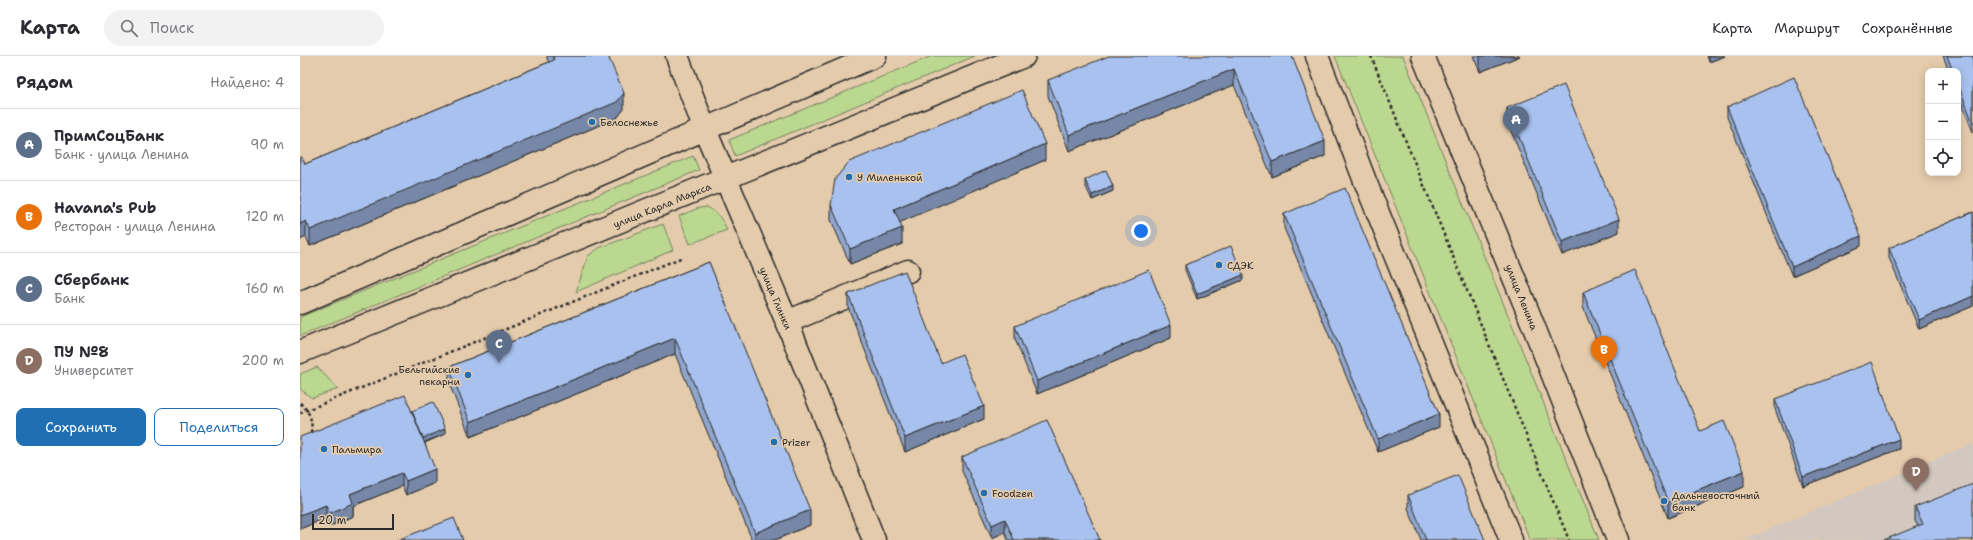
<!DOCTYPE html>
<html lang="ru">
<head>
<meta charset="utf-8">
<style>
  :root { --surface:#fff; --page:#f2f2f3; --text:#2b2b33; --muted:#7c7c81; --line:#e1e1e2; --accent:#1f6fb2 }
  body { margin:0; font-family:"Shantell Sans",sans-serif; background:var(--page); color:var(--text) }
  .controls { position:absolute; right:12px; top:12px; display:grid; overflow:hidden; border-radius:8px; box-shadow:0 2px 10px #0003 }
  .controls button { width:36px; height:36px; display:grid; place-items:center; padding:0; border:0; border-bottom:1px solid var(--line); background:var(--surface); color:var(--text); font:20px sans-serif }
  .scale { position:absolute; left:12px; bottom:10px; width:82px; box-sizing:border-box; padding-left:4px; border:2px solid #2b2b2b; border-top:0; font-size:11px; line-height:14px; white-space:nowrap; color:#2b2b2b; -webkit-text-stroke:3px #e4cbac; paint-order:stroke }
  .you { position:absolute; left:841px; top:175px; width:14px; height:14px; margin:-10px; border:3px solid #fff; border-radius:50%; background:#1a73e8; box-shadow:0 0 0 6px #1a73e833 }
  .badge { display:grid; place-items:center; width:26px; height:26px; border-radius:50%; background:var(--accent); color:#fff; font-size:13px; font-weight:700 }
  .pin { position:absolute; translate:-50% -33px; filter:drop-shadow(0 1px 2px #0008) }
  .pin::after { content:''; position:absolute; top:21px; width:14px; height:12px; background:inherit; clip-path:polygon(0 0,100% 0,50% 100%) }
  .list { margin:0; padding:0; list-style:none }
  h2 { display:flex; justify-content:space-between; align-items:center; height:52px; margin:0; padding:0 16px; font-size:17px }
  h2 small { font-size:13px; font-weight:400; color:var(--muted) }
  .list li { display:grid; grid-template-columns:26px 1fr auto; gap:12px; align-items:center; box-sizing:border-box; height:72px; padding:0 16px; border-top:1px solid var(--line) }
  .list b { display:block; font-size:15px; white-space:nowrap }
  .list p { margin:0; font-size:13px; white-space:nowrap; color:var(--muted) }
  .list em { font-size:13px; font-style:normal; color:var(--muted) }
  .actions { display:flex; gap:8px; padding:12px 16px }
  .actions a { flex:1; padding:9px 0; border:1px solid var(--accent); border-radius:8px; text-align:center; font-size:14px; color:var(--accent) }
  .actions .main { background:var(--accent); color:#fff }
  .icon { flex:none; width:22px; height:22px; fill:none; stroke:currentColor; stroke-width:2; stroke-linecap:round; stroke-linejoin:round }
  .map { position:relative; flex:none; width:1673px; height:484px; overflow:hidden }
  header { display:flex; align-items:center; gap:24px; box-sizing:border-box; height:56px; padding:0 20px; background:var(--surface); border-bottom:1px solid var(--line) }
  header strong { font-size:19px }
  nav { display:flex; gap:22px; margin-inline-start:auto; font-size:14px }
  .search { width:280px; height:36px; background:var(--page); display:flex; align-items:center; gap:10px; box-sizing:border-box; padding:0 14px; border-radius:22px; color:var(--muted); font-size:15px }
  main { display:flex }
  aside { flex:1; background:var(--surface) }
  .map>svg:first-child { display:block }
  .built { fill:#d2c8c0 }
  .green { fill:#bbd890; stroke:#73825e }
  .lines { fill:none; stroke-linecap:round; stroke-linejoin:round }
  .street-casing { stroke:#2b2b2b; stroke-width:25 }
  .secondary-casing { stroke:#2b2b2b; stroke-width:25 }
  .path { stroke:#2b2b2b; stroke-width:2.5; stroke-dasharray:3 3; stroke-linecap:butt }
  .street { stroke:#e4cbac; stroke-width:22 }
  .secondary { stroke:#e4cbac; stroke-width:22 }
  .wall { fill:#90a6cd; stroke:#2b2b2b }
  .shaded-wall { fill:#7687a7; stroke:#2b2b2b }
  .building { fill:#a8c1ee; stroke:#2b2b2b }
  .poi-dot { fill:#1f6fb2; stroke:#e4cbac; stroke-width:1.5 }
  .labels { text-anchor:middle; stroke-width:3.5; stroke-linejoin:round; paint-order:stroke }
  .poi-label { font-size:10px; fill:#2b2b2b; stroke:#e4cbac; text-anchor:start }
  .street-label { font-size:10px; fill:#2b2b2b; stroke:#e4cbac }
</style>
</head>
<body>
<header>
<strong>Карта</strong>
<div class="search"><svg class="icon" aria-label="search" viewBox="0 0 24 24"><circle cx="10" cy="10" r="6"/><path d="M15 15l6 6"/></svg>Поиск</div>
<nav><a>Карта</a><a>Маршрут</a><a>Сохранённые</a></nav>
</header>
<main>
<aside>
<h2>Рядом<small>Найдено: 4</small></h2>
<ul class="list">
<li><span class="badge" style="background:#5c6f8a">A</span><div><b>ПримСоцБанк</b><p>Банк · улица Ленина</p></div><em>90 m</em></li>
<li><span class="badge" style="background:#e8710a">B</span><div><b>Havana's Pub</b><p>Ресторан · улица Ленина</p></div><em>120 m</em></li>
<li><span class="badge" style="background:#5c6f8a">C</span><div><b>Сбербанк</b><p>Банк</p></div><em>160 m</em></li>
<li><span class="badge" style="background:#8d6e63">D</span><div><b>ПУ №8</b><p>Университет</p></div><em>200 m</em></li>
</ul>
<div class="actions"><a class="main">Сохранить</a><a>Поделиться</a></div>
</aside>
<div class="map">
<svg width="1673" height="484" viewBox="0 0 1673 484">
  <rect width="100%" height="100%" fill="#e4cbac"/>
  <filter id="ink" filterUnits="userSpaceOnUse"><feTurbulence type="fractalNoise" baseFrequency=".025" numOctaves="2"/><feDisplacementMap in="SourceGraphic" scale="8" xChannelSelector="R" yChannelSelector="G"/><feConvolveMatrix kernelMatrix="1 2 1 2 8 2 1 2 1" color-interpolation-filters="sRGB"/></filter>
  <g filter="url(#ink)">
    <path class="built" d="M1673,387v97h-229z"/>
    <g class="green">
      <path d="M632,0h43l-240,100 -6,-16z"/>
      <path d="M1035,0h68l196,484h-69z"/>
      <path d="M393,100l6,14 -399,166v-19z"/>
      <path d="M407,151c11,6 15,12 20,23l-37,14 -11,-28 20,-8z"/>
      <path d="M363,168l10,26 -97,42 12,-36 11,-8z"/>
      <path d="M17,311l21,22 -26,9 -12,-9v-15z"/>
    </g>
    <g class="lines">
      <defs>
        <g id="street">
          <path d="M377,0l28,74 82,192 87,218"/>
          <path d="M1017,0l48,125 146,359"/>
          <path d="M1123,0l105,256 90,228"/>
          <path d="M487,266l121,-51"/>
        </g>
        <g id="secondary">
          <path d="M0,247l575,-247"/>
          <path d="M0,296l724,-296"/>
        </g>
      </defs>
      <use href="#street" class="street-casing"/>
      <use href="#secondary" class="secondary-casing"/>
      <g class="path">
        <path d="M1071,0l198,484"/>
        <path d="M0,347c10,8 14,20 10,33"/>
        <path d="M0,357l383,-156"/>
      </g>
      <use href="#street" class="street"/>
      <use href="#secondary" class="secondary"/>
    </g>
    <g class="wall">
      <path d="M247,0h61l16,53 -7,9 -307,128 -4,-9 -6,3v-83l5,7 244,-102 -2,-3z"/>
      <path d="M992,0l33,100 -53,21 -38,-92 -165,66 -21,-55v-16z"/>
      <path d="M1173,0h47l-40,16z"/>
      <path d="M1407,0h18l-16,6z"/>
      <path d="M1643,0h30v76l-15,-38v-23h-9z"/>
      <path d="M1427,51l134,139 -69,30 -65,-159z"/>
      <path d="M1207,52l112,124 -57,23 -55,-134z"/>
      <path d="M745,104l-146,62 3,22 -52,20 -19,-44v-15z"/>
      <path d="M785,124l28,11 -21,9 -7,-15z"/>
      <path d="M1673,156v94l-54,23 -30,-71v-10z"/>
      <path d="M984,158l155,213 -61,25 -94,-224z"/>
      <path d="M409,206l101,263 -35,15h-23l-77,-186 -205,83 -21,-54v-16z"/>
      <path d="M885,209l58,15 -46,19 -12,-29z"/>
      <path d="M1283,236l117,139 44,56 -76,31 -85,-211z"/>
      <path d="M548,238l93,69 43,56 -79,33 -57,-145z"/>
      <path d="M715,270l156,12 -134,56 -22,-55z"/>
      <path d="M1475,343l124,50 -96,37 -28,-77z"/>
      <path d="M112,355l33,23 -20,9 10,40 -29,12 -4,-9 -49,20v10l-23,10 -4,-8 -26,11z"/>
      <path d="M662,401l138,83h-92l-3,-8 -13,6 -30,-67z"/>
      <path d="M1108,439l77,45h-64l-13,-32z"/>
      <path d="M1615,451l58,33 -55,-14 -3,-5z"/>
    </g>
    <g class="shaded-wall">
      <path d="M1180,0h40l-40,16z"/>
      <path d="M1409,0h16l-16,6z"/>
      <path d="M934,13v16l-165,66v-16z"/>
      <path d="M324,37v16l-7,9 -307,128v-16z"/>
      <path d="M1025,85v15l-53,21v-15z"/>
      <path d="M745,88v16l-151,65v-16z"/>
      <path d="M813,130v5l-21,9v-5z"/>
      <path d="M1319,163v13l-57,23v-13z"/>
      <path d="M6,165v16l-6,3v-16z"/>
      <path d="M602,172v16l-52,20v-15z"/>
      <path d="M1561,180v10l-69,30v-9z"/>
      <path d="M943,219v5l-46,19v-5z"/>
      <path d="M1673,240v10l-54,23v-9z"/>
      <path d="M871,269v13l-134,56v-13z"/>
      <path d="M375,282v16l-205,83v-15z"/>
      <path d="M684,350v13l-79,33v-14z"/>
      <path d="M1139,358v13l-61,25v-13z"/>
      <path d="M145,373v5l-25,10v-5z"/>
      <path d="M1599,383v10l-96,37v-9z"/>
      <path d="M135,413v14l-29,12v-14z"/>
      <path d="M1444,415v16l-76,31v-16z"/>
      <path d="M102,417v13l-49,20v10l-23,10v-13l20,-19z"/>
      <path d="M26,449v13l-26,11v-14z"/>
      <path d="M510,454v15l-35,15h-20v-7z"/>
      <path d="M705,463v13l-13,6v-13z"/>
    </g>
    <g class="building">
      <path d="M253,0h55l16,37 -7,9 -307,128 -4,-9 -6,3v-67h2l3,7 249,-104z"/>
      <path d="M809,0h183l33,85 -53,21 -38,-93 -165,66 -21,-55z"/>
      <path d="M1647,0h26v67l-15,-39v-13h-5z"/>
      <path d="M1494,21l67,159 -69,31 -65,-160z"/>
      <path d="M1264,29l55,134 -57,23 -55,-134z"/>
      <path d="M722,34l23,54 -151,65 8,19 -52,21 -19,-44 4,-26 14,-17z"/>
      <path d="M806,114l7,16 -21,9 -7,-15z"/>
      <path d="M1045,132l94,226 -61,25 -94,-225z"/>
      <path d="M1673,156v84l-54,24 -30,-72z"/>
      <path d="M931,190l12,29 -46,19 -12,-29z"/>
      <path d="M409,206l101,248 -55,23 -80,-195 -205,84 -21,-55z"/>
      <path d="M849,214l22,55 -134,56 -22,-55z"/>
      <path d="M1335,214l65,161 24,-10 20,50 -76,31 -85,-210z"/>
      <path d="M605,215l36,92 21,-9 22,52 -79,32 -57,-144z"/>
      <path d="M1572,306l27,77 -96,38 -28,-78z"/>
      <path d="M105,339l30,74 -29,12 -4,-8 -52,21 3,9 -23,10 -4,-8 -26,10v-78z"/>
      <path d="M133,346l12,27 -22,9 -11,-27z"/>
      <path d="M747,364l53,120h-86l-9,-21 -13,6 -30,-68z"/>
      <path d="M1158,419l27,65h-59l-18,-45z"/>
      <path d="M1673,428v56h-89l39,-16 -8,-17z"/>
      <path d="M154,462l9,22h-66z"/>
    </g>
  </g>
  <g class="poi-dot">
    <circle cx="292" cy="66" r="4"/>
    <circle cx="549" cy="121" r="4"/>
    <circle cx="919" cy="209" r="4"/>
    <circle cx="168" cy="319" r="4"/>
    <circle cx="474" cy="386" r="4"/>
    <circle cx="24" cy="393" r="4"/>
    <circle cx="684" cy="437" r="4"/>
    <circle cx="1364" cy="445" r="4"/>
  </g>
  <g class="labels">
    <g class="poi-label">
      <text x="300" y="70">Белоснежье</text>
      <text x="557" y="125">У Миленькой</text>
      <text x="927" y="213">СДЭК</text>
      <text x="160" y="317" text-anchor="end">Бельгийские<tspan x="160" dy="12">пекарни</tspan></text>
      <text x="482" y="390">Prizer</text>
      <text x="32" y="397">Пальмира</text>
      <text x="692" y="441">Foodzen</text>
      <text x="1372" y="443">Дальневосточный<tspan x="1372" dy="12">банк</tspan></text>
    </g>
    <g class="street-label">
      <text transform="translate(362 149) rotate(-22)" y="4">улица Карла Маркса</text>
      <text transform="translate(1222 241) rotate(68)" y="4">улица Ленина</text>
      <text transform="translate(476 242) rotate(67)" y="4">улица Глинки</text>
    </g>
  </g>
</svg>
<div class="controls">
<button>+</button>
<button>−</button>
<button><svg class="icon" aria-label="locate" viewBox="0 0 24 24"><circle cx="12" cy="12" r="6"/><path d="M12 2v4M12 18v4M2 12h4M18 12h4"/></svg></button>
</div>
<div class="scale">20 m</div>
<div class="you"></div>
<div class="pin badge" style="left:1216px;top:83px;background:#5c6f8a">A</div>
<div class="pin badge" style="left:1304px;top:313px;background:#e8710a">B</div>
<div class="pin badge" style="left:199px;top:307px;background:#5c6f8a">C</div>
<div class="pin badge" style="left:1616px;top:435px;background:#8d6e63">D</div>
</div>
</main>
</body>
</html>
